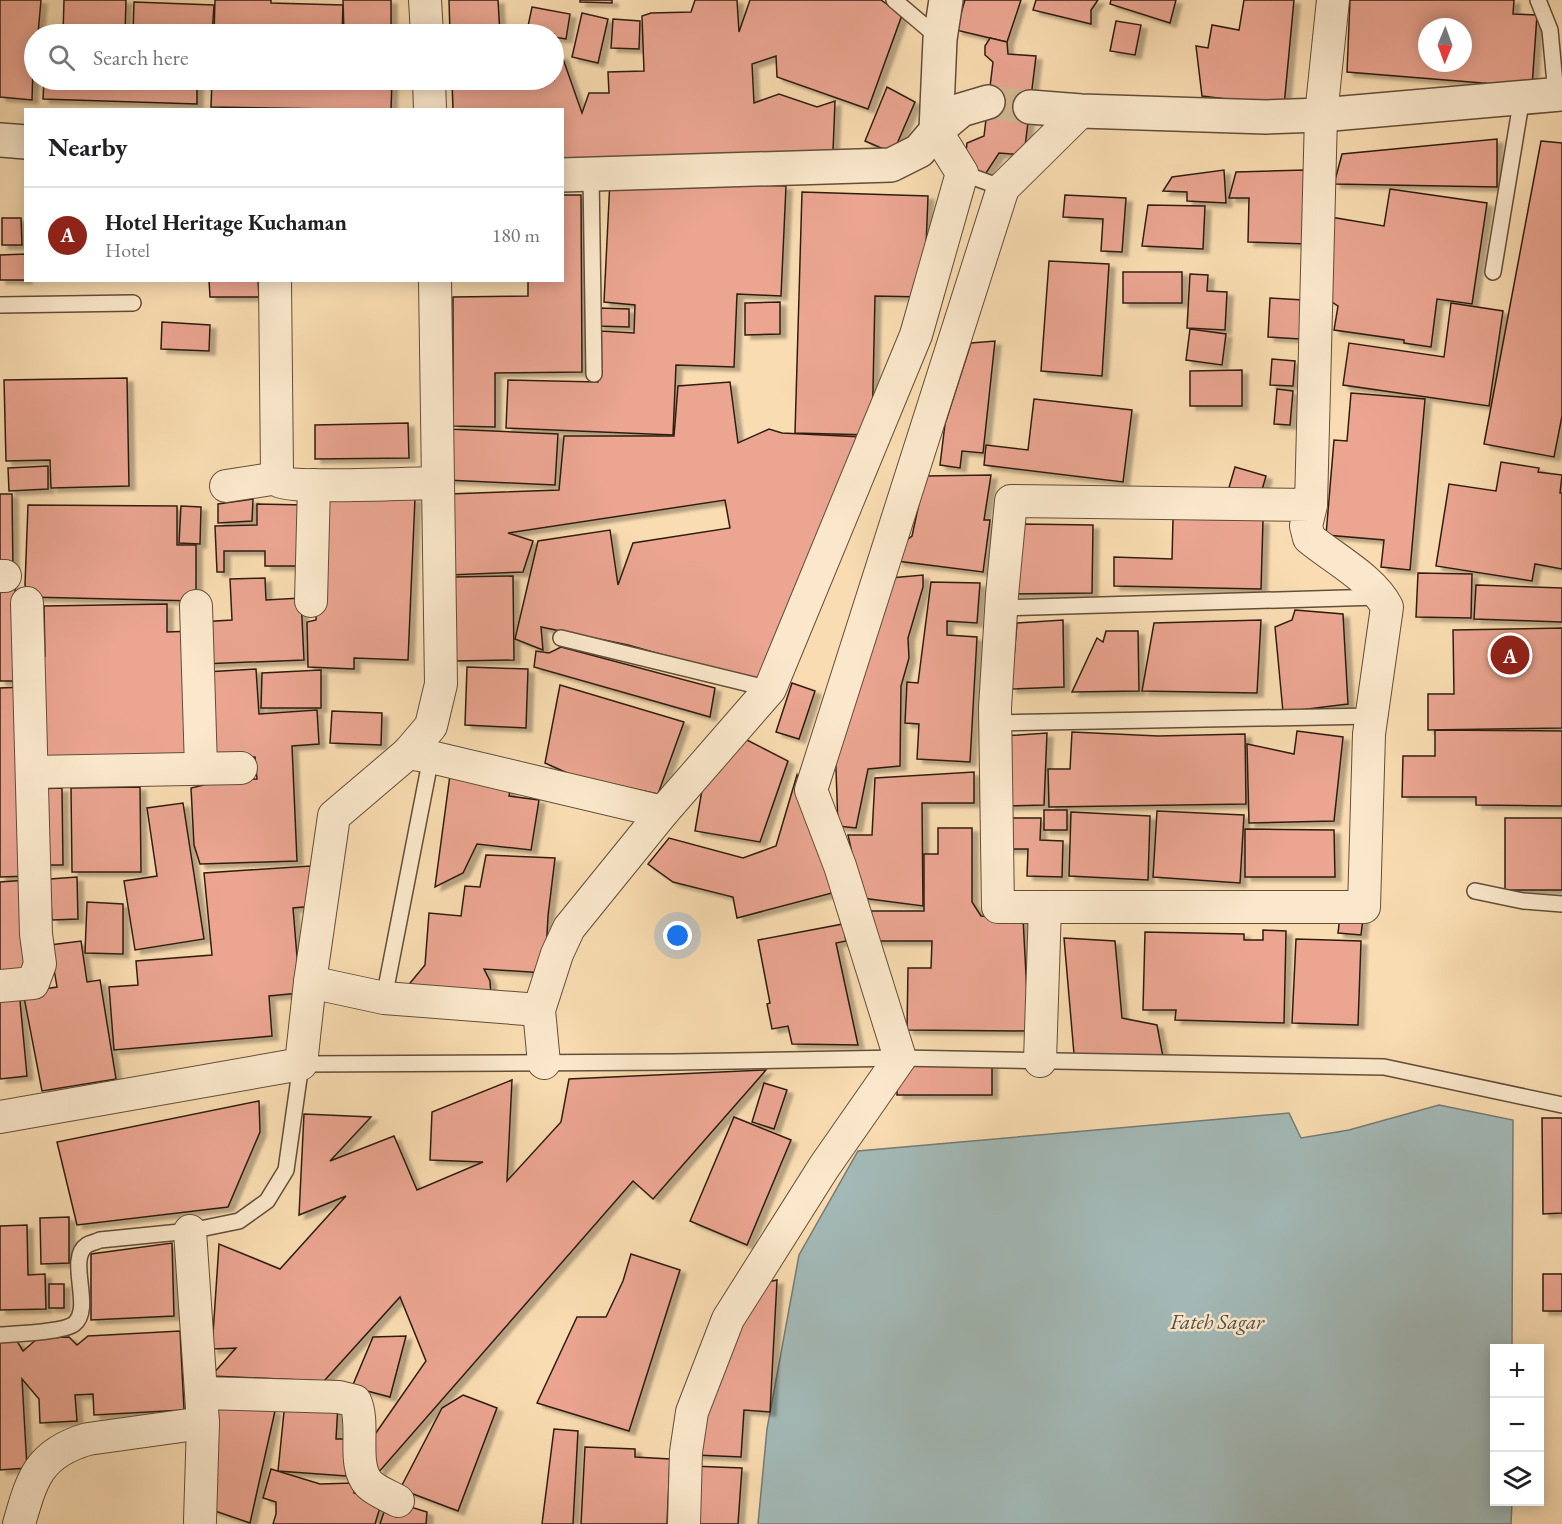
<!DOCTYPE html>
<html lang="en">
<head>
<meta charset="utf-8">
<style>
  :root { --surface:#fff; --page:#f2f2f2; --text:#202124; --muted:#757577; --line:#e0e0e0; --accent:#8f2418 }
  body { margin:0; font-family:"EB Garamond",serif; background:var(--page); color:var(--text) }
  .controls { position:absolute; right:18px; bottom:18px; display:grid; overflow:hidden; border-radius:0px; box-shadow:0 3px 15px #0003 }
  .controls button { width:54px; height:54px; display:grid; place-items:center; padding:0; border:0; border-bottom:2px solid var(--line); background:var(--surface); color:var(--text); font:30px sans-serif }
  .compass { position:absolute; left:1418px; top:18px; width:54px; height:54px; border-radius:50%; background:var(--surface); box-shadow:0 3px 15px #0003; rotate:181deg }
  .you { position:absolute; left:678px; top:936px; width:21px; height:21px; margin:-15px; border:4px solid #fff; border-radius:50%; background:#1a73e8; box-shadow:0 0 0 9px #1a73e833 }
  .badge { display:grid; place-items:center; width:39px; height:39px; border-radius:50%; background:var(--accent); color:#fff; font-size:20px; font-weight:700 }
  .pin { position:absolute; translate:-50% -50%; border:3px solid #fff; box-shadow:0 2px 6px #0006 }
  .list { margin:0; padding:0; list-style:none }
  h2 { display:flex; justify-content:space-between; align-items:center; height:78px; margin:0; padding:0 24px; font-size:26px }
  h2 small { font-size:20px; font-weight:400; color:var(--muted) }
  .list li { display:grid; grid-template-columns:39px 1fr auto; gap:18px; align-items:center; box-sizing:border-box; height:96px; padding:0 24px; border-top:2px solid var(--line) }
  .list b { display:block; font-size:22px; white-space:nowrap }
  .list p { margin:0; font-size:20px; white-space:nowrap; color:var(--muted) }
  .list em { font-size:20px; font-style:normal; color:var(--muted) }
  .icon { flex:none; width:33px; height:33px; fill:none; stroke:currentColor; stroke-width:2; stroke-linecap:round; stroke-linejoin:round }
  .map { position:relative; flex:none; width:1562px; height:1524px; overflow:hidden }
  .search { position:absolute; background:var(--surface); box-shadow:0 3px 15px #0003; left:24px; top:24px; width:540px; height:66px; display:flex; align-items:center; gap:15px; box-sizing:border-box; padding:0 21px; border-radius:33px; color:var(--muted); font-size:22px }
  .panel { position:absolute; background:var(--surface); box-shadow:0 3px 15px #0003; left:24px; top:108px; width:540px; height:174px; border-radius:0px }
  .map>svg:first-child { display:block }
  .water { fill:#a3b9b7; stroke:#757b75; stroke-width:1.5 }
  .building { fill:#eba591; stroke:#2f1e11; stroke-width:1.5; fill-rule:evenodd; filter:url(#shadow) }
  .lines { fill:none; stroke-linecap:round; stroke-linejoin:round }
  .tertiary-tunnel { stroke:#d1b691; stroke-width:33; stroke-dasharray:33 16; stroke-linecap:butt }
  .service-casing { stroke:#624e39; stroke-width:18 }
  .minor-casing { stroke:#624e39; stroke-width:34 }
  .tertiary-casing { stroke:#624e39; stroke-width:36 }
  .service { stroke:#fbe8cc; stroke-width:15 }
  .minor { stroke:#fbe8cc; stroke-width:32 }
  .tertiary { stroke:#fbe8cc; stroke-width:33 }
  .labels { text-anchor:middle; stroke-width:5; stroke-linejoin:round; paint-order:stroke }
  .water-label { font-size:21px; font-style:italic; fill:#524c43; stroke:#fbe8cc }
</style>
</head>
<body>
<div class="map">
<svg width="1562" height="1524" viewBox="0 0 1562 1524">
  <defs>
    <filter id="shadow"><feDropShadow dx="6" dy="4" stdDeviation="1.5" flood-color="#0004"/></filter>
  </defs>
  <rect width="100%" height="100%" fill="#f9dcb1"/>
  <filter id="stains"><feTurbulence type="fractalNoise" baseFrequency=".00333" numOctaves="4"/><feColorMatrix values="0 0 0 0 .2 0 0 0 0 .09 0 0 0 0 .02 0 0 0 .5 -.17"/></filter>
  <radialGradient id="worn" r=".72"><stop offset=".6" stop-color="#630" stop-opacity="0"/><stop offset="1" stop-color="#630" stop-opacity=".3"/></radialGradient>
  <path class="water" d="M1439,1105l74,15 -1,228h-18v154h18l-1,22h-753l9,-95 32,-174 59,-104 431,-38 12,25 48,-8z"/>
  <g class="building">
    <path d="M0,0h41l-3,34h-4l-2,66 -32,-3z"/>
    <path d="M64,0h62l-1,34h-62z"/>
    <path d="M215,0h56v3l72,2 -1,29h-128z"/>
    <path d="M343,0h48v34h-47z"/>
    <path d="M449,0h49l2,34h-50z"/>
    <path d="M580,0h32v3l-32,-1z"/>
    <path d="M695,0h42l2,32 11,-32h131l21,15 -34,94 -91,-32 -1,-21 -24,8 2,39 25,-9 38,13 18,-6 -2,50 -271,10v-51h-109l-1,-30h102v-24h8l20,57 7,-20h20l-1,-21 36,-1 -2,-55 9,-3 40,-1z"/>
    <path d="M965,0h56l-14,42 -51,-12z"/>
    <path d="M1036,0h62l-7,10v14l-58,-14z"/>
    <path d="M1111,0h65l-6,23 -60,-19z"/>
    <path d="M1244,0h50l-10,106 -82,-10 -6,-50 12,2 4,-23 27,5z"/>
    <path d="M1350,0h164l-1,14 24,1 -5,72 -185,-15zM1427,27h36v36h-36z"/>
    <path d="M134,2l80,3 -2,29h-79z"/>
    <path d="M532,7l38,7 -4,25 -12,-2v-3l-27,-3z"/>
    <path d="M582,13l26,6 -10,44 -26,-6z"/>
    <path d="M613,19l27,2 -1,28 -28,-1z"/>
    <path d="M1116,21l25,4 -6,30 -25,-4z"/>
    <path d="M990,38l17,4 1,12 28,2 -12,99 -25,-2 -15,23 -10,-6 -9,-9 2,-18 17,-7 9,-74 -8,-7v-9z"/>
    <path d="M44,80h153v24l-154,-5z"/>
    <path d="M212,80h180l-1,30 -180,-3z"/>
    <path d="M887,87l28,15 -22,51 -28,-12z"/>
    <path d="M1497,139v48l-163,-3 8,-30z"/>
    <path d="M1541,141l21,2v273l-8,41 -70,-13z"/>
    <path d="M1224,170l2,33 -39,-2v-9l-24,-1 9,-14z"/>
    <path d="M1306,170l2,74 -60,-2 1,-44h-20l7,-26z"/>
    <path d="M610,180l176,6 -5,110 -44,-2 -3,73 -58,-2 -3,70 -167,-7 2,-48 90,2 2,-51 34,2 1,-28 -31,-3z"/>
    <path d="M1390,189l97,14 -15,101 -35,-5 -6,48 -27,-4v-3l-70,-10 4,-24 -12,-8 4,-81 54,9z"/>
    <path d="M802,192l126,4 -4,101 -49,-1 -3,139 -77,-2z"/>
    <path d="M562,195h19l1,177 -87,1v54l-42,-1v-129l75,-1v-16h34z"/>
    <path d="M1065,195l61,3 -4,54 -21,-1 2,-32 -40,-2z"/>
    <path d="M1148,205l57,1 -2,43 -61,-3z"/>
    <path d="M2,218h19l1,27h-20z"/>
    <path d="M26,254v26h-26v-25z"/>
    <path d="M1049,261l60,3 -7,112 -61,-5z"/>
    <rect x="1123" y="272" width="59" height="31"/>
    <path d="M1190,274l18,1 -1,16 20,1 -2,38 -38,-2z"/>
    <path d="M209,280h49l1,17h-49z"/>
    <path d="M1270,298l33,2 -3,39 -32,-2z"/>
    <path d="M780,302v32l-35,1v-32z"/>
    <path d="M1451,303l52,8 -14,95 -146,-21 6,-42 95,14z"/>
    <path d="M599,308l30,1v18l-31,-1z"/>
    <path d="M162,322l48,3 -1,26 -48,-2z"/>
    <path d="M1190,329l36,5 -4,31 -36,-5z"/>
    <path d="M995,341l-12,112 -21,-2 -2,17 -20,-3 5,-41 26,-81z"/>
    <path d="M1272,359l23,2 -2,25 -23,-1z"/>
    <path d="M1242,370v36h-52v-35z"/>
    <path d="M127,378l2,108 -78,2 -1,-28 -44,1 -2,-81z"/>
    <path d="M730,382l8,61 31,-14 13,4 81,4 -100,246 -135,-38 -87,-18 2,23 -28,-11 23,-98 72,-11 8,55 15,-42 97,-15 -5,-28 -217,33 25,8 -10,31 -74,3v-81l110,-4 5,-54h110l4,-50z"/>
    <path d="M1277,389l16,2 -3,34 -16,-1z"/>
    <path d="M1351,393l74,6 -15,171 -29,-3 3,-27 -58,-5 8,-95 13,1z"/>
    <path d="M1034,399l98,11 -9,72 -139,-17 2,-20 42,5z"/>
    <path d="M408,423l1,35 -94,1v-34z"/>
    <path d="M447,429l111,5 -3,51 -109,-5z"/>
    <path d="M1501,462l38,6 -1,4 24,3 -2,18h2v76l-27,-5 -3,17 -96,-15 13,-82 47,7z"/>
    <path d="M48,466v23l-39,2 -1,-23z"/>
    <path d="M1235,467l31,9 -7,24 -31,-9z"/>
    <path d="M991,475l-7,45h6l-7,52 -86,-11 6,-18 9,-7 13,-60z"/>
    <path d="M0,494h12l1,76h-13z"/>
    <path d="M320,498h95l-7,162 -54,-2v11l-46,-2 -1,-45 9,-2z"/>
    <path d="M253,499l-1,22 -34,2v-19z"/>
    <path d="M257,504l48,1v61h-40v-15h-41v21h-7l-2,-46 42,-1z"/>
    <path d="M28,505l149,1v39h19v56l-167,-4 -4,-12z"/>
    <path d="M181,506l20,1 -1,37 -21,-1z"/>
    <path d="M1173,519l90,1 -2,69 -147,-3v-29l58,2z"/>
    <path d="M1021,524l72,1 -1,68 -82,1z"/>
    <path d="M1418,573l54,1 -1,44 -55,-1z"/>
    <path d="M923,575v12l-15,51 1,20 -8,28 -1,80 -32,3 -12,59 -18,-2 -3,-85 55,-163z"/>
    <path d="M513,576l1,84 -60,1 -1,-84z"/>
    <path d="M265,578l1,22 35,-2 3,62 -103,4 -2,-42 33,-2 -2,-41z"/>
    <path d="M931,582l49,1 -3,40 -30,-2v14l30,2 -7,125 -53,-3 2,-35 -14,-1 2,-41 11,1z"/>
    <path d="M0,584h15l2,97h-17z"/>
    <path d="M1476,585l86,3v34l-88,-3z"/>
    <path d="M167,604v28l27,-1 2,127 -154,3 -1,-105h4l-1,-50z"/>
    <path d="M1295,610l48,4 5,90 -65,8 -8,-85 17,-7z"/>
    <path d="M1063,620l1,67 -53,2 -4,-25 7,-6 3,-35z"/>
    <path d="M1261,620l-4,73 -115,-2 12,-68z"/>
    <path d="M1562,628v100l-134,2v-36h26l-1,-64z"/>
    <path d="M1106,631h32l1,60 -67,1 25,-54 6,4z"/>
    <path d="M561,647l154,41 -5,29 -176,-50 2,-16 13,2z"/>
    <path d="M467,667l61,2 -2,59 -61,-3z"/>
    <path d="M256,669l3,45 58,-4 2,34 -27,2 5,115 -97,3 -6,-19 -3,-57 29,-7 37,-2 -2,-22 -50,3v-88z"/>
    <path d="M321,670v38h-60l1,-35z"/>
    <path d="M792,683l23,8 -16,48 -23,-7z"/>
    <path d="M560,685l124,37 -26,72 -84,-18 -29,-13z"/>
    <path d="M25,687l6,189 -31,1v-189z"/>
    <path d="M332,711l50,2 -1,32 -51,-2z"/>
    <path d="M1435,730l127,1v75l-86,-1v-8h-74l1,-41h32z"/>
    <path d="M1297,731l46,6 -9,84 -85,2 -2,-79 47,10z"/>
    <path d="M1072,732l86,4 87,-2 1,70 -197,3 -1,-38h22z"/>
    <path d="M1047,733l-3,72 -37,1 -2,-70z"/>
    <path d="M741,737l47,24 -28,81 -65,-11 8,-47z"/>
    <path d="M974,772v31h-52l1,103 -61,-8 -14,-63h24l3,-57z"/>
    <path d="M450,775l61,10 -2,11 30,4 -8,50 -54,-6 -14,29 -28,14z"/>
    <path d="M797,775l35,118 -95,25 -4,-21 -60,-15 -25,-18 21,-26 74,20 33,-12z"/>
    <path d="M140,787l1,85h-69l-1,-84z"/>
    <path d="M62,788l1,77h-26l-2,-76z"/>
    <path d="M183,803l21,136 -69,11 -11,-69 33,-5 -10,-68z"/>
    <rect x="1044" y="810" width="23" height="20"/>
    <path d="M1157,811l87,4 -4,68 -87,-6z"/>
    <path d="M1071,812l79,4 -2,64 -79,-4z"/>
    <path d="M1003,818h38l-1,22 23,1 -1,36 -35,-1 1,-27h-22z"/>
    <rect x="1505" y="818" width="57" height="72"/>
    <path d="M938,828h34v74l9,14 42,2 6,113 -122,-1 1,-62h23l1,-27h-63v-30h55v-57h14z"/>
    <path d="M1245,829l89,1 1,47h-90z"/>
    <path d="M486,855l69,3 -7,58 -3,57 -61,-4 6,12 1,16 -85,-9 19,-23 4,-52 32,3 4,-30 15,1z"/>
    <path d="M311,866l3,40 -21,2 7,85 -31,3 3,40 -158,14 -5,-63 29,-2 -2,-24 76,-6 -8,-82z"/>
    <path d="M77,877l1,42 -26,1 -2,-41z"/>
    <path d="M27,880l7,97 -34,2v-97z"/>
    <path d="M87,902l36,2v50l-38,-1z"/>
    <path d="M1340,916l23,2 -2,17 -23,-2z"/>
    <path d="M843,924l3,17 -10,2 22,102 -66,-1 -4,-18 -16,3 -5,-25 3,-1 -12,-63z"/>
    <path d="M1263,930l23,1 -2,92 -109,-3 1,-10h-33l2,-78 99,2v6h19z"/>
    <path d="M1064,938l51,3 7,77 35,7 6,32 -89,-3z"/>
    <path d="M1296,939l65,2 -3,84 -66,-2z"/>
    <path d="M81,941l6,41 13,-2 16,99 -74,12 -19,-99 34,-5 -7,-42z"/>
    <path d="M19,990l8,86 -27,3v-87z"/>
    <path d="M897,1062l95,1v32h-95z"/>
    <path d="M766,1070l-113,129 -20,-18 -255,292 -7,-33 55,-79 -26,-64 -76,84 -113,-5 25,-28 -24,1 7,-105 61,25 66,-73 -47,19 5,-101 67,3 -41,44 64,-25 23,54 66,-28 -53,-2 2,-48 80,-32 -5,101 54,-59 8,-43z"/>
    <path d="M764,1083l23,7 -13,39 -22,-7z"/>
    <path d="M259,1101l1,31 -32,75 -151,18 -20,-83z"/>
    <path d="M734,1117l57,23 -44,105 -57,-24z"/>
    <path d="M1542,1118h20v95l-19,1z"/>
    <path d="M69,1217v46l-28,1 -1,-46z"/>
    <path d="M27,1225l1,50 17,-1 1,35 -46,1v-84z"/>
    <path d="M172,1243l2,73 -83,4v-66z"/>
    <path d="M631,1254l49,16 -51,161 -92,-28 40,-86h29l17,-36z"/>
    <rect x="1543" y="1274" width="19" height="37"/>
    <path d="M777,1280l-7,132 -26,-2 -3,47 -45,-2 30,-111 33,-60z"/>
    <rect x="49" y="1284" width="15" height="24"/>
    <path d="M180,1331l4,79 -90,5 -1,-21 -18,1 2,26 -37,2 -1,-24 -17,-20 5,89 -27,2v-128l17,-1 6,10 15,-13 31,-1 8,8 11,-9z"/>
    <path d="M406,1336l-16,61 -38,-10 21,-50z"/>
    <path d="M463,1395l34,13 -39,103 -58,-22 42,-81z"/>
    <path d="M214,1399l39,4 22,8 -25,112 -38,-13z"/>
    <path d="M285,1402l53,3 -2,34h13l-3,37 -68,-5z"/>
    <path d="M554,1429l24,2 -5,93h-31z"/>
    <path d="M585,1447l50,2v8l35,2 -3,65h-86z"/>
    <path d="M691,1466l51,2 -4,56h-47z"/>
    <path d="M271,1469l49,15 33,-1 1,10 28,8 -7,23h-102l3,-10v-12l-13,-4z"/>
    <path d="M388,1500l39,12 -1,12h-46z"/>
  </g>
  <g class="lines">
    <path class="tertiary-tunnel" d="M988,102l42,5"/>
    <defs>
      <g id="service">
        <path d="M894,0l46,39"/>
        <path d="M1538,0l12,30 6,64"/>
        <path d="M962,173l41,15"/>
        <path d="M591,174l3,200"/>
        <path d="M1493,272l29,-175"/>
        <path d="M0,305l133,-2"/>
        <path d="M1001,608l378,-11"/>
        <path d="M561,638l209,51"/>
        <path d="M995,723l376,-7"/>
        <path d="M1475,891l48,10 39,3"/>
        <path d="M384,998l47,-241"/>
        <path d="M0,1335c15,-1 64,-3 74,-11 20,-16 -8,-65 13,-79 3,-2 9,-3 13,-5l90,-9 49,-10 28,-20 19,-31 15,-106 374,-2 225,-4 484,9 178,38"/>
      </g>
      <g id="minor">
        <path d="M425,0l2,34"/>
        <path d="M429,80l1,30"/>
        <path d="M275,280l2,194 2,7c13,8 134,2 158,2"/>
        <path d="M226,486l52,-8"/>
        <path d="M1311,505l-300,-4 -9,94 -7,113 3,199h366l5,-173 18,-127c-14,-28 -54,-49 -78,-69l-3,-12 5,-21 10,-390 12,-115"/>
        <path d="M0,576h5"/>
        <path d="M311,601l3,-116"/>
        <path d="M196,606l5,162"/>
        <path d="M408,753l23,4 232,55 107,-123 146,-354 46,-162 -26,-42"/>
        <path d="M32,772l209,-4"/>
        <path d="M310,982l74,16 155,12"/>
        <path d="M0,986l33,-3 7,-19 -4,-30 -9,-331"/>
        <path d="M1040,1061l5,-154"/>
        <path d="M544,1063l-5,-53 18,-56 12,-26 94,-116"/>
        <path d="M0,1117l301,-53 9,-82 24,-166 74,-63 23,-27 10,-42 -6,-404"/>
        <path d="M190,1231l13,192 -3,98"/>
        <path d="M202,1393l137,4 16,4c11,23 -4,64 14,83 7,7 20,12 29,17"/>
        <path d="M19,1524c13,-46 20,-71 69,-85l115,-16"/>
        <path d="M684,1524l2,-72 6,-40 36,-93 96,-152 76,-109 -60,-192 -29,-76 192,-602 78,-77"/>
      </g>
      <g id="tertiary">
        <path d="M1030,107l51,4 185,6 55,-2 241,-21"/>
        <path d="M936,131l4,-92 6,-39"/>
        <path d="M0,140l26,2"/>
        <path d="M562,175l329,-10 28,-14 17,-20 25,-21 27,-8"/>
      </g>
    </defs>
    <use href="#service" class="service-casing"/>
    <use href="#minor" class="minor-casing"/>
    <use href="#tertiary" class="tertiary-casing"/>
    <use href="#service" class="service"/>
    <use href="#minor" class="minor"/>
    <use href="#tertiary" class="tertiary"/>
  </g>
  <g class="labels">
    <g class="water-label">
      <text x="1217" y="1329">Fateh Sagar</text>
    </g>
  </g>
  <rect width="100%" height="100%" filter="url(#stains)"/>
  <rect width="100%" height="100%" fill="url(#worn)"/>
</svg>
<div class="controls">
<button>+</button>
<button>−</button>
<button><svg class="icon" aria-label="layers" viewBox="0 0 24 24"><path d="M12 4l9 5-9 5-9-5zM3 14l9 5 9-5"/></svg></button>
</div>
<svg class="compass" viewBox="-18 -18 36 36"><path d="M0-13l5 13h-10z" fill="#e53935"/><path d="M0 13l5-13h-10z" fill="#757577"/></svg>
<div class="you"></div>
<div class="pin badge" style="left:1510px;top:655px">A</div>
<div class="search"><svg class="icon" aria-label="search" viewBox="0 0 24 24"><circle cx="10" cy="10" r="6"/><path d="M15 15l6 6"/></svg>Search here</div>
<section class="panel">
<h2>Nearby<small></small></h2>
<ul class="list">
<li><span class="badge">A</span><div><b>Hotel Heritage Kuchaman</b><p>Hotel</p></div><em>180 m</em></li>
</ul>
</section>
</div>
</body>
</html>
